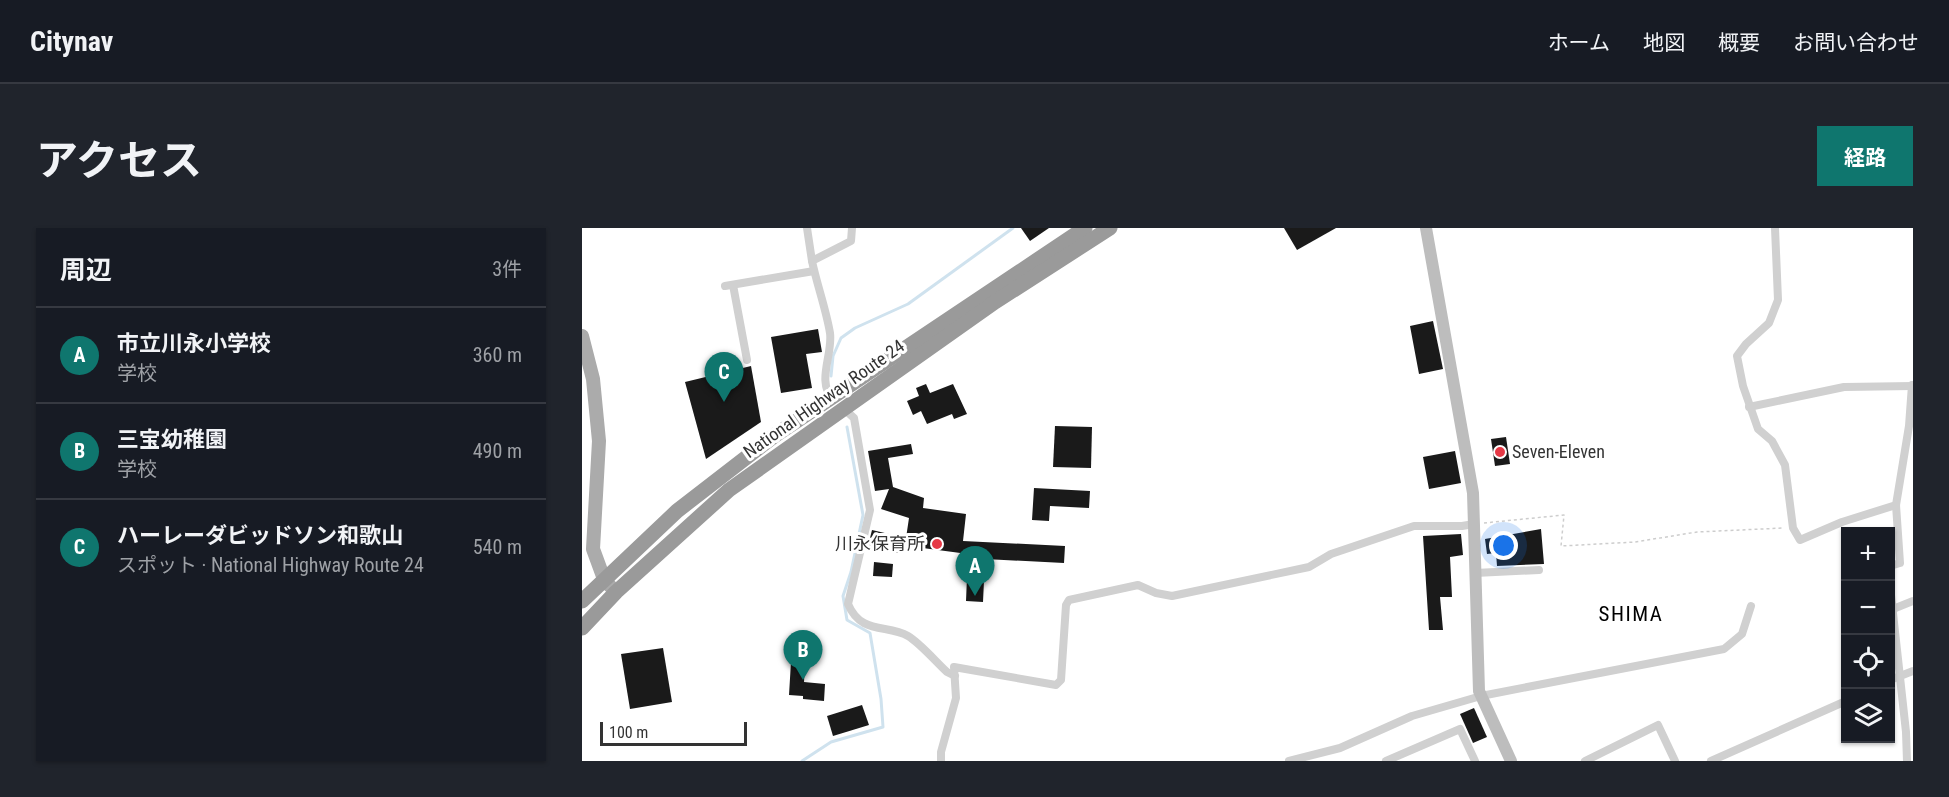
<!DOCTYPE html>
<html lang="ja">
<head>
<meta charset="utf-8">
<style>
  :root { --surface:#171b24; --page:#20242c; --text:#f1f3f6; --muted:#9ea1a6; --line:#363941; --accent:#0f766e }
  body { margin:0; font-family:"Roboto Condensed","Noto Sans JP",sans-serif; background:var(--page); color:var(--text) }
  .controls { position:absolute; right:18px; bottom:18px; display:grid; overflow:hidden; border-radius:0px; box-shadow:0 2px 4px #0004 }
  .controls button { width:54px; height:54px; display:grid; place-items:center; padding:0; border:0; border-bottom:2px solid var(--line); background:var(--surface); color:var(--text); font:30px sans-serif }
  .scale { position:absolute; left:18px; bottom:15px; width:147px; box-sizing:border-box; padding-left:6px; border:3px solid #333; border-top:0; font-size:16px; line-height:21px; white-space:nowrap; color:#333; -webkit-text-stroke:4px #fff; paint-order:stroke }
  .you { position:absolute; left:922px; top:318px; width:21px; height:21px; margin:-15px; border:4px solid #fff; border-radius:50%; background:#1a73e8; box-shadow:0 0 0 9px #1a73e833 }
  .badge { display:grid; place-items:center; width:39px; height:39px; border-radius:50%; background:var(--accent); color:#fff; font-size:20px; font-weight:700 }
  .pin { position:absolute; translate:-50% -50px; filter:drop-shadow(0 2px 3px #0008) }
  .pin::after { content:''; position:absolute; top:32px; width:21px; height:18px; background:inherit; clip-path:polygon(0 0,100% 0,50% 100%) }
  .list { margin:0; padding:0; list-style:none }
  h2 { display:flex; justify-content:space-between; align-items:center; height:78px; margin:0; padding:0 24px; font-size:26px }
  h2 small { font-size:20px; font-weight:400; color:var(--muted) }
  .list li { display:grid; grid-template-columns:39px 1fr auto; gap:18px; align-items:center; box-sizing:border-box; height:96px; padding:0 24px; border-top:2px solid var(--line) }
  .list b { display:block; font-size:22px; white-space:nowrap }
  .list p { margin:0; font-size:20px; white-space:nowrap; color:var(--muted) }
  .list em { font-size:20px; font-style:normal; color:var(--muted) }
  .icon { flex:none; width:33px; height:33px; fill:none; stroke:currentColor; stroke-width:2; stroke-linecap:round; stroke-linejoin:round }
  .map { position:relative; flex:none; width:1331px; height:533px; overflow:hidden; border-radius:0px }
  header { display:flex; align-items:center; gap:36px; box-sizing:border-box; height:84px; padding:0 30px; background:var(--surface); border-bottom:2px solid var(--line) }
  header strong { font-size:28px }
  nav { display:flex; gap:33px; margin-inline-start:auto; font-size:21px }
  .intro { display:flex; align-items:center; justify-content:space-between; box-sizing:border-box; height:144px; padding:0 36px }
  h1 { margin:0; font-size:42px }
  .button { padding:15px 27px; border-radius:0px; background:var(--accent); color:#fff; font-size:21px; font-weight:700 }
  main { display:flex; gap:36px; padding:0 36px }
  aside { flex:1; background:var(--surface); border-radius:0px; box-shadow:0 2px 4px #0004 }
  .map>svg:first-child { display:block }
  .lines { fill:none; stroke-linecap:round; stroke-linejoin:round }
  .stream { stroke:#cfe2ee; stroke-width:3 }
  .building { fill:#1a1a1a }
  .path { stroke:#cdcdcd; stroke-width:1.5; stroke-dasharray:3 3; stroke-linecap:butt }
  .street { stroke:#d0d0d0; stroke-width:8 }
  .secondary { stroke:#bdbdbd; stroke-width:12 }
  .primary { stroke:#ababab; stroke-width:14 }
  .highway { stroke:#9a9a9a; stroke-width:15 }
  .poi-dot { fill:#e63946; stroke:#fff; stroke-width:2 }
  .labels { text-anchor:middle; stroke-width:6; stroke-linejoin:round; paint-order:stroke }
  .street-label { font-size:18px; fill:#333; stroke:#fff }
  .poi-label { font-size:18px; fill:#333; stroke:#fff; text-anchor:start }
  .quarter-label { font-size:21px; letter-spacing:1.5px; fill:#000; stroke:#fff }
</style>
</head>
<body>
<header>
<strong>Citynav</strong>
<nav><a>ホーム</a><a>地図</a><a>概要</a><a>お問い合わせ</a></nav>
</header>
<div class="intro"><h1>アクセス</h1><a class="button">経路</a></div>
<main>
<aside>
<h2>周辺<small>3件</small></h2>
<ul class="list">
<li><span class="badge">A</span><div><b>市立川永小学校</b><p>学校</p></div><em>360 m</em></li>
<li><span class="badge">B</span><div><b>三宝幼稚園</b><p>学校</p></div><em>490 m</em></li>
<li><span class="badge">C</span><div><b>ハーレーダビッドソン和歌山</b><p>スポット · National Highway Route 24</p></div><em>540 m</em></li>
</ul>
</aside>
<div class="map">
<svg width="1331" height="533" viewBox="0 0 1331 533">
  <rect width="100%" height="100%" fill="#fff"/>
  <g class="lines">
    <g class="stream">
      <path d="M249,148l2,-20 8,-18 14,-10 53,-24 105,-76"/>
      <path d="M220,533l29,-19 52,-15 -2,-28 -11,-66 -23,-13 -4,-24 8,-24 12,-57 -16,-88"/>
    </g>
  </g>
  <g class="building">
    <path d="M439,0h28l-19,13z"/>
    <path d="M702,0h52l-39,22z"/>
    <path d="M851,93l10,48 -24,5 -9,-48z"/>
    <path d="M236,101l4,23 -16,2 6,34 -31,5 -10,-56z"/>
    <path d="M169,138l10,56 -55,37 -21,-77z"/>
    <path d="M344,156l4,9 23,-9 14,30 -13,5 -2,-5 -25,10 -6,-13 -8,4 -6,-14 12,-5 -3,-8z"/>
    <path d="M473,198l37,1 -1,41 -38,-1z"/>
    <path d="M924,209l4,27 -15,2 -4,-27z"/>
    <path d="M329,216l2,10 -25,4 5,29 31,11 -1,10 43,6 -3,27 102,5 -1,17 -79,-4 -2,43 -17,-1 2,-47 -68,-9 -2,8 -30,-7 4,-16 34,8 3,-20 -28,-9 8,-20 -14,2 -7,-40z"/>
    <path d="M873,223l6,32 -32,6 -6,-32z"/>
    <path d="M452,260l56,3 -1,17 -39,-2 -1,15 -17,-1z"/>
    <path d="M959,301l3,35 -47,2 -1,-13 -9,1 -2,-15z"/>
    <path d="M879,306l2,21 -13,2 2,40h-12l3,33h-14l-6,-94z"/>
    <path d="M292,334l19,2 -1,13 -19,-1z"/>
    <path d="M210,417l14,1 -2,36 21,2 -1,17 -21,-2v-3l-14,-1z"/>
    <path d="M81,420l9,54 -42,7 -9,-55z"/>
    <path d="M280,477l7,20 -36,11 -6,-20z"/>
    <path d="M892,480l13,29 -14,6 -13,-29z"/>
  </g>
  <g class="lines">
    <path class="path" d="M902,295l80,-8 -3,31 74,-4 62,-10 86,-4"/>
    <g class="street">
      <path d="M225,0l5,33"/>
      <path d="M1193,0l3,72 -9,23 -23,21 -9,12 6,30 15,43 14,12 13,24 8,63 7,12 42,-18 54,-17"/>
      <path d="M151,57l14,75"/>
      <path d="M143,58l89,-15"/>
      <path d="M251,172c-17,-19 0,-45 -3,-67 -4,-24 -13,-48 -18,-72l39,-20 1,-13"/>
      <path d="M1167,179l95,-20 69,-1"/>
      <path d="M261,180l11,10 16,92 -22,94c13,31 39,20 60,32 12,7 29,27 39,36l8,4"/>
      <path d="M1308,338l10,-3 -4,-58 13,-79 3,-41"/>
      <path d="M893,345l64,-3"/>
      <path d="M1308,358l16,146 1,29"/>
      <path d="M1311,381l20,-8"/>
      <path d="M1308,452l23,-9"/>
      <path d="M359,533v-9l15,-54 -2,-31 102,18 5,-5 5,-75 3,-5 69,-15 18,8 16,3 137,-29 22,-13 83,-28h48l12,-2"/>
      <path d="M707,533l51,-13 72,-32 69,-20 243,-47 18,-15 9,-28"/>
      <path d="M804,533l74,-32 15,32"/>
      <path d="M1003,533l73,-36 17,36"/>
      <path d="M1129,533l135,-60"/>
    </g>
    <path class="secondary" d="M844,0l47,265 6,198 32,70"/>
    <path class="primary" d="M0,108l11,43 6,62 -6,108 11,30 6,7"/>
    <g class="highway">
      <path d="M0,373l95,-90 97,-75 311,-208"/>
      <path d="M0,400l34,-36 113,-102 266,-188 115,-74"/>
    </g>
  </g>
  <g class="poi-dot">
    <circle cx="918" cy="224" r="6"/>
    <circle cx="355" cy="316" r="6"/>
  </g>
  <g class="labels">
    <g class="street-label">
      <text transform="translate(242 171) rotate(-35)" y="6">National Highway Route 24</text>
    </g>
    <g class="poi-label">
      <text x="930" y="230">Seven-Eleven</text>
      <text x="343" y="322" text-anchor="end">川永保育所</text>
    </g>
    <g class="quarter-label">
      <text x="1049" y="393">SHIMA</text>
    </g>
  </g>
</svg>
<div class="controls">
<button>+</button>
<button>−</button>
<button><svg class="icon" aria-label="locate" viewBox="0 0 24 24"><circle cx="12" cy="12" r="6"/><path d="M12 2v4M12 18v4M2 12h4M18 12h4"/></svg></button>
<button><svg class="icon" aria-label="layers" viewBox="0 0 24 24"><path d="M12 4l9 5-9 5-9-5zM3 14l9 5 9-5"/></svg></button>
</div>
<div class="scale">100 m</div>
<div class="you"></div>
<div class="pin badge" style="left:393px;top:368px">A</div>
<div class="pin badge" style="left:221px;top:452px">B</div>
<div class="pin badge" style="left:142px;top:174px">C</div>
</div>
</main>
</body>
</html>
